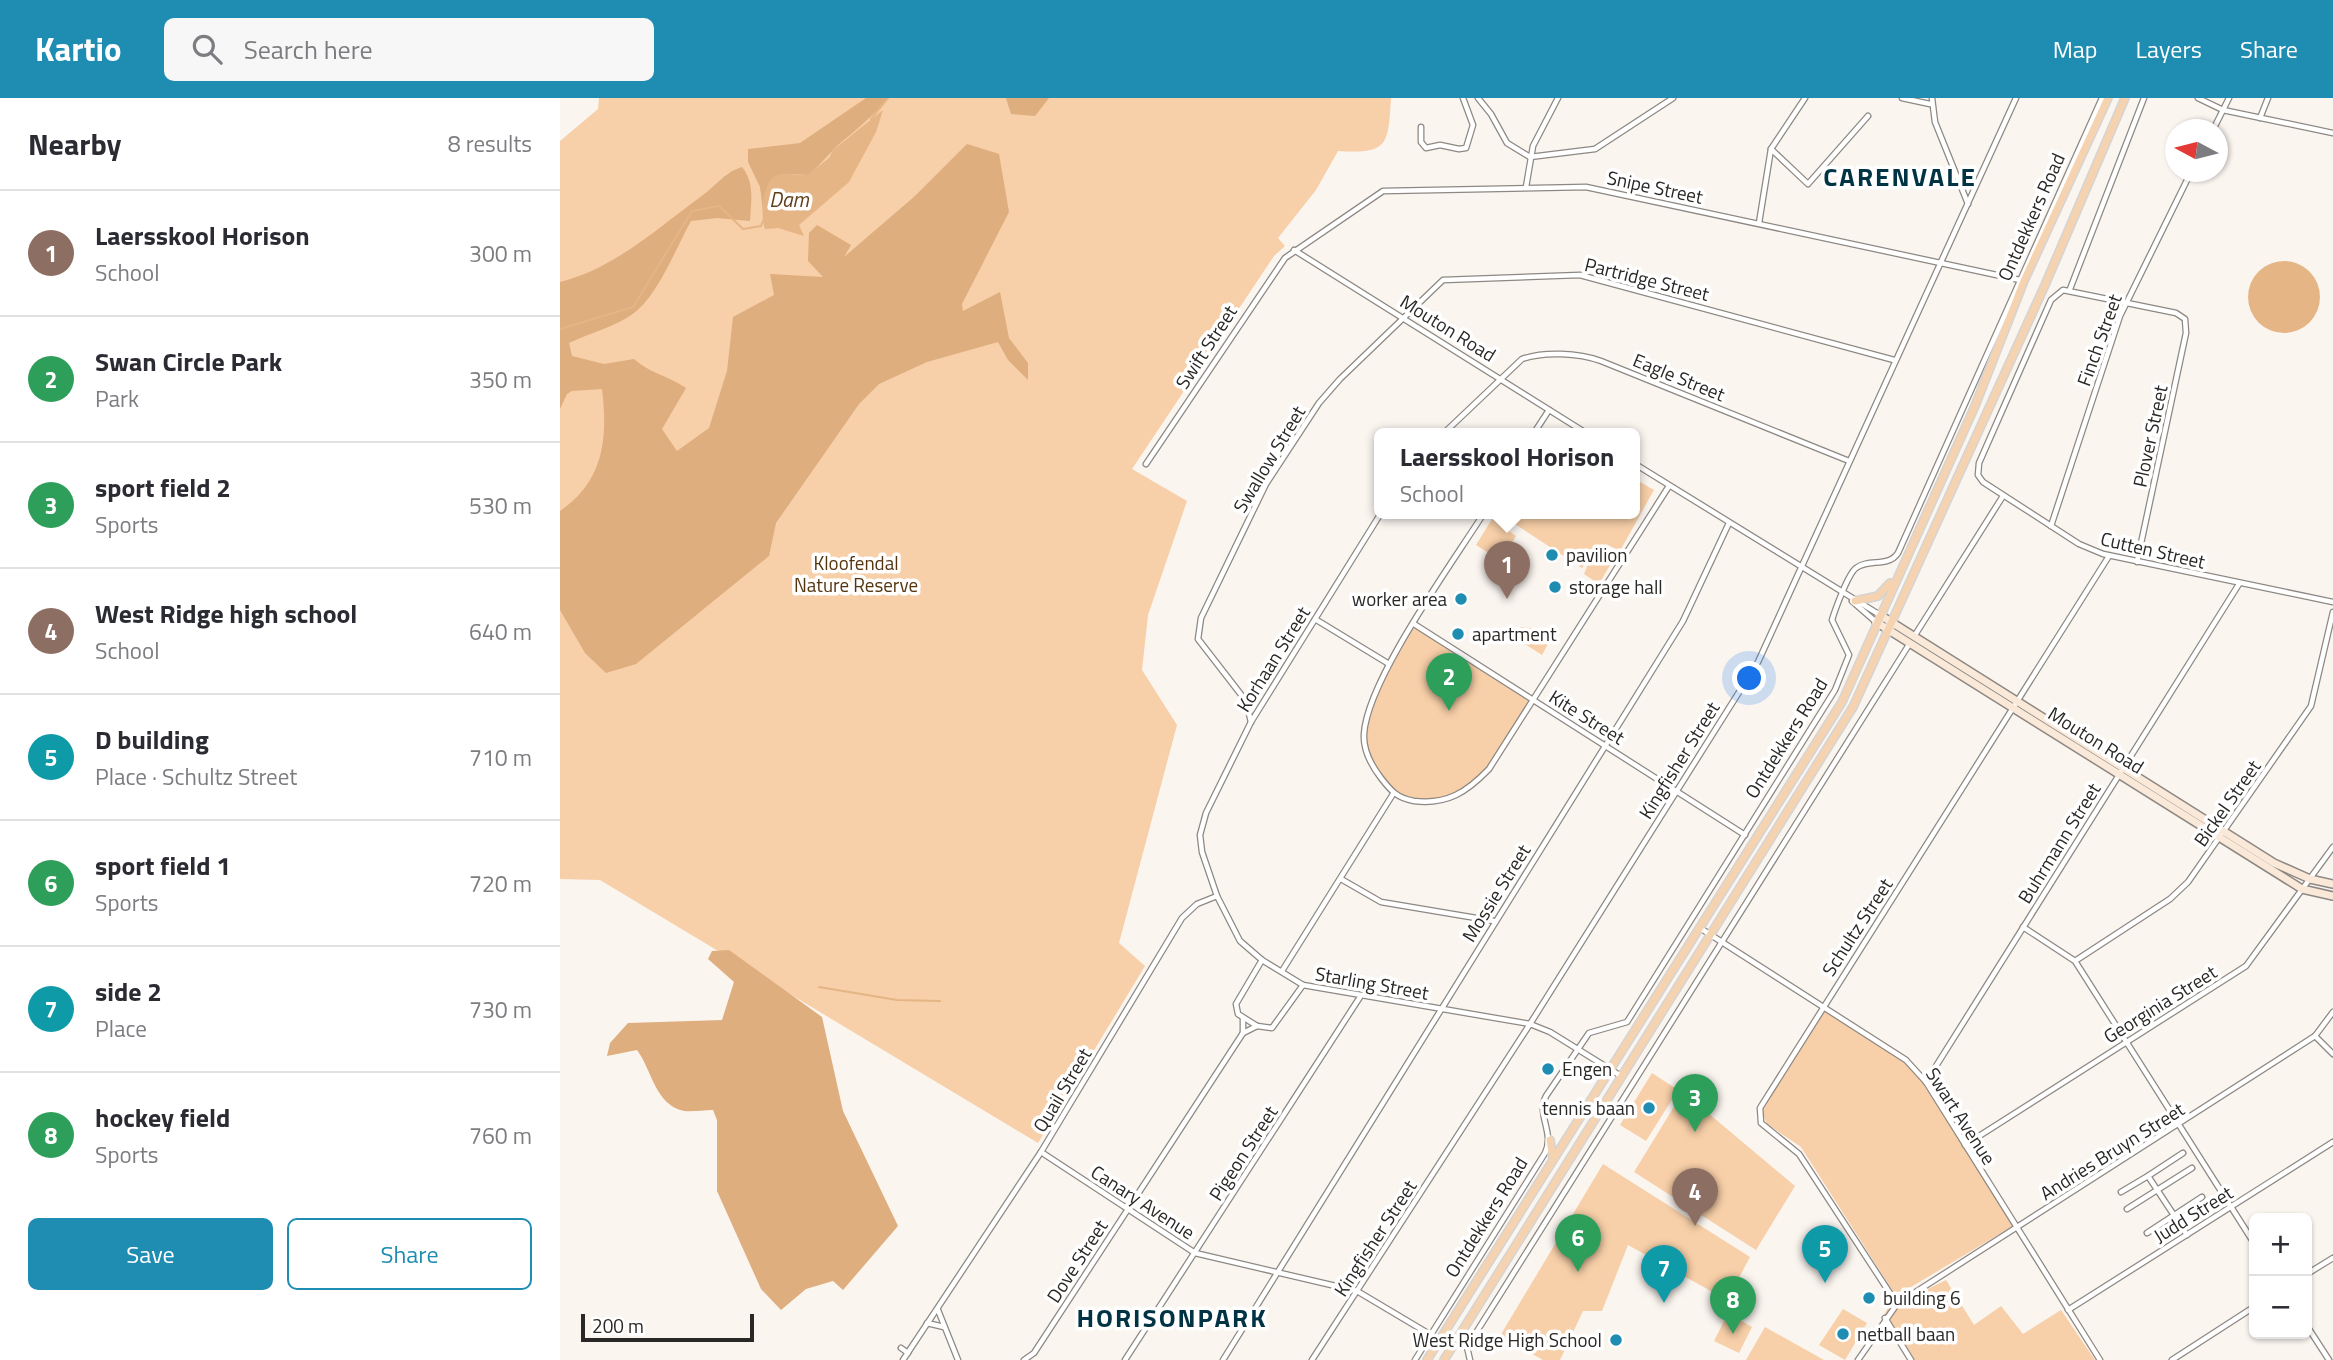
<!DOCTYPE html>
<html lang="en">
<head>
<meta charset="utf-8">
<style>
  :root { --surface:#fff; --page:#f7f7f7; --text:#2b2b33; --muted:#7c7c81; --line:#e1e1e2; --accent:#1f8cb2 }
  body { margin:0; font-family:"Titillium Web",sans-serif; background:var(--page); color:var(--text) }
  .controls { position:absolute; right:21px; bottom:21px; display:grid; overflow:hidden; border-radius:10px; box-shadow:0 2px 5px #0004 }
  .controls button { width:63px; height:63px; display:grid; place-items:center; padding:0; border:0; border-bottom:2px solid var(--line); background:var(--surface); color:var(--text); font:35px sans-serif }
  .compass { position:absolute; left:1605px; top:21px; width:63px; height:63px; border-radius:50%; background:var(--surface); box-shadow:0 2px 5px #0004; rotate:277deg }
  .scale { position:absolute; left:21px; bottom:18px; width:173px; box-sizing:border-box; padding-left:7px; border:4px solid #2a2826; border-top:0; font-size:19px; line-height:24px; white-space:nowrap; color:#2a2826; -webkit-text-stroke:5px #fff; paint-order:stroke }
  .you { position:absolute; left:1190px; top:581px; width:24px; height:24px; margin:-18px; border:5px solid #fff; border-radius:50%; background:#1a73e8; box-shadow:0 0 0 10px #1a73e833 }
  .badge { display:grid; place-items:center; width:46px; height:46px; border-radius:50%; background:var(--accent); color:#fff; font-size:23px; font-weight:700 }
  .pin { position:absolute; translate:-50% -58px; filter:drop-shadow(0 2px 4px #0008) }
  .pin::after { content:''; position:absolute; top:37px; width:24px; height:21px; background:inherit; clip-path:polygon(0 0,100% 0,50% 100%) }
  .popup { position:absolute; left:814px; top:330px; width:266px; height:91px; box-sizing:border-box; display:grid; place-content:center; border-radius:10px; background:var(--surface); filter:drop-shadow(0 2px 5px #0005); font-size:23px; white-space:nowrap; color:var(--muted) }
  .popup b { font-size:26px; color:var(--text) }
  .popup::after { content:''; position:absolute; left:50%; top:100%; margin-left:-14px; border:14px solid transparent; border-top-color:var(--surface) }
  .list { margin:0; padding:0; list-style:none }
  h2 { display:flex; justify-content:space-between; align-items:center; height:91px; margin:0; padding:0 28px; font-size:30px }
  h2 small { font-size:23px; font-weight:400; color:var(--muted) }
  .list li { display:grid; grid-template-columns:46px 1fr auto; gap:21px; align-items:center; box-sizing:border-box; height:126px; padding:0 28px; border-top:2px solid var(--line) }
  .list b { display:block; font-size:26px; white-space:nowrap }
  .list p { margin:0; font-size:23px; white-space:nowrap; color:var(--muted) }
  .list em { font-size:23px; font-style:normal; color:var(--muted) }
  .actions { display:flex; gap:14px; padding:21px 28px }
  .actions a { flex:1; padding:16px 0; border:2px solid var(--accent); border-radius:10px; text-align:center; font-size:24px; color:var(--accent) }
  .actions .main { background:var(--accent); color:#fff }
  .icon { flex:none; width:38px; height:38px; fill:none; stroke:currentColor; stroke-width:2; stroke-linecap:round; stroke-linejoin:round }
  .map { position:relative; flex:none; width:1773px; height:1262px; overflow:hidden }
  header { display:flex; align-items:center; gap:42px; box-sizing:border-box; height:98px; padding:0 35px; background:var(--accent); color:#fff }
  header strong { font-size:33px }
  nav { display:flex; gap:38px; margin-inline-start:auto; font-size:24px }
  .search { width:490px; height:63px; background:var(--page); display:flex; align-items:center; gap:18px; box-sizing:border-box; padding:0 24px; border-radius:10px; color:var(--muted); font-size:26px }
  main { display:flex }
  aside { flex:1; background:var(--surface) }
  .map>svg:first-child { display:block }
  .green { fill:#f7cfa8 }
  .forest { fill:#deae7e }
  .water { fill:#e5b585 }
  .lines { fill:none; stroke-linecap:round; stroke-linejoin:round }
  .stream { stroke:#e5b585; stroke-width:2 }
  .street-casing { stroke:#8d8883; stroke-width:7 }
  .secondary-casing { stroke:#8d8883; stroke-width:10 }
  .primary-casing { stroke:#d4d4d4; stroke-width:10 }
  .street { stroke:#fff; stroke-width:4.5 }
  .secondary { stroke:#fae9d8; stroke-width:7 }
  .primary { stroke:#f5d3b0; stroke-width:7 }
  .poi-dot { fill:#1f8cb2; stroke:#fff; stroke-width:2.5 }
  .labels { text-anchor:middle; stroke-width:7; stroke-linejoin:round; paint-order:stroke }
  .street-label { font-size:19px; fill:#2a2826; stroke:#fff }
  .poi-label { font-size:19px; fill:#2a2826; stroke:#fff; text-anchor:start }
  .park-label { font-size:19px; fill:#55350f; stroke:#fff }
  .water-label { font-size:21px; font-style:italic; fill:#603f1b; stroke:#fff }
  .district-label { font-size:26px; font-weight:bold; letter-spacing:2px; fill:#003445; stroke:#fff }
</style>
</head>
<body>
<header>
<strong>Kartio</strong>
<div class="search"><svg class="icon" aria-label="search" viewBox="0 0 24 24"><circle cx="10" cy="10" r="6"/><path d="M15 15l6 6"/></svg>Search here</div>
<nav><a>Map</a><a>Layers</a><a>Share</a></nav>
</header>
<main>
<aside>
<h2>Nearby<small>8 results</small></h2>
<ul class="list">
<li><span class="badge" style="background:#8d6e63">1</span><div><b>Laersskool Horison</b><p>School</p></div><em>300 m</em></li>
<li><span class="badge" style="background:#2e9e5b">2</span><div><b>Swan Circle Park</b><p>Park</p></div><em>350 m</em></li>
<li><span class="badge" style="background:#2e9e5b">3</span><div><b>sport field 2</b><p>Sports</p></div><em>530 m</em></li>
<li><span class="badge" style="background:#8d6e63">4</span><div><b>West Ridge high school</b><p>School</p></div><em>640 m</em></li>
<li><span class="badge" style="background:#0f9aa8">5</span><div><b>D building</b><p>Place · Schultz Street</p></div><em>710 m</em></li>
<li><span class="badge" style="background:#2e9e5b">6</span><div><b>sport field 1</b><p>Sports</p></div><em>720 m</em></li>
<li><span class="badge" style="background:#0f9aa8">7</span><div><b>side 2</b><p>Place</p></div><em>730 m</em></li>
<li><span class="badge" style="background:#2e9e5b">8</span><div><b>hockey field</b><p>Sports</p></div><em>760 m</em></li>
</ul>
<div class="actions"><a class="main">Save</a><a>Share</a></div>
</aside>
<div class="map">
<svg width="1773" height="1262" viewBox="0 0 1773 1262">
  <rect width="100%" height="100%" fill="#fbf5f0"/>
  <g class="green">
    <path d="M39,0h792c-3,47 -2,56 -53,53l-22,39 -38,48 7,8 -11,10 -142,213 55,32 -39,114 -6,55 35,55 -58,218 26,23 -107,177 -438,-263 -40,-1v-738l38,-32z"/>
    <path d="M1075,381l19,11 -34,61 -10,-5 -23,15 -5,7 -84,-55h137z"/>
    <path d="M932,421l24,17 -15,25 -25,-16z"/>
    <path d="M1048,451l9,4 -18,31 -15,-10 5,-12z"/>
    <path d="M854,526l120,76c-18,27 -35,67 -62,87 -21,15 -53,19 -76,8 -20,-9 -33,-50 -30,-70 6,-36 30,-71 48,-101z"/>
    <path d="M961,529l34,4 -13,24 -31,-20z"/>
    <path d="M1267,908l73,48 25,29 88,143 -117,70 -95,-149 -34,-23 -6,-14z"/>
    <path d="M1092,975l26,17 -32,51 -26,-16z"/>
    <path d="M1123,994l112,94 -39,64 -122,-78z"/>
    <path d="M1043,1066l147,93 -23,43 -99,-55 -26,66h-19l-23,49h-17l-43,-24z"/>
    <path d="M1386,1182l28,45 27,-19 22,28 38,-24 34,50h-182l-29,-44 3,-7z"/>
    <path d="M1283,1211l24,14 -22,37 -26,-15z"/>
    <path d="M1168,1215l24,14 -13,26 -25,-12z"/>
    <path d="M1205,1229l59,33h-78z"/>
  </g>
  <g class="forest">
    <path d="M306,0h22c-16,20 -34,33 -52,49 -9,9 -17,19 -27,28l-28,-1 -16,26 -1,19 -4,-32 -12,-25v-13l52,-6z"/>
    <path d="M446,0h43l-14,18 -24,-2z"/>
    <path d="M407,46l32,10 10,58 -47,92 1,7 37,-19 9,46 19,25v17l-20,-20 -10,-18 -71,20 -48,22 -20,20 -83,119 -7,33 -133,108 -30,9 -21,-20 -25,-43v-99c44,-30 48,-73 42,-122l-30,2 -5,3 -7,15v-127c54,-13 99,-55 143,-87 15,-11 21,-22 39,-28 13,16 9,35 8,54l-33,-3 -26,3c-15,27 -33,74 -57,92 -19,14 -44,20 -65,30l3,13 32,8 30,-5c15,14 35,17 52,29l-24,41 15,22 32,-23 18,-57 6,-54 41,-22 -4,-21 53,3 -15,-16 1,-28 8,-8 34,20 -7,12 71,-61z"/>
    <path d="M169,852l93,67 21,94 55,115 -55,64 -10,-9 -27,8 -25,21 -20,-21 -44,-98v-71l-4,-10c-9,0 -20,2 -29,1 -29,-6 -32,-41 -47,-61l-30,6 3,-13 18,-20 94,-3 12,-38 -26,-23 4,-8z"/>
  </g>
  <g class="water">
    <path d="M323,12l-7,22 -27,50 -50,43 5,11 -26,-8 -13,1c-5,-13 -4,-52 16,-55 9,-1 18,3 28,0l20,-16 4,-8z"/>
    <circle cx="1724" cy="199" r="36"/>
  </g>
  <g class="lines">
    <g class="stream">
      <path d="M311,21l17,-21"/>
      <path d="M0,231l73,-22 59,-96 27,-5 24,23 18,-3 3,-7"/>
      <path d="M259,889l78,13 43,1"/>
    </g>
    <defs>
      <g id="street">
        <path d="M918,0l13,16 16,29 23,14 65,-8 78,-51"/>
        <path d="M1342,0l28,6"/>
        <path d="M1372,0l3,24 33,82"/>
        <path d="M1638,0l25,12 110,23"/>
        <path d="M1700,20l8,-20"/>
        <path d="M861,29v15l5,6 14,-3 19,4 7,-1 7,-23 -10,-27"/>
        <path d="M1653,32l16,-32"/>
        <path d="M1211,51l37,35 60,-68"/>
        <path d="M966,89l7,-41 25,-48"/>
        <path d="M1199,125l12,-74 34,-51"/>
        <path d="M734,152l292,183"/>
        <path d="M1510,191l74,-191"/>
        <path d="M884,335l78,-74c22,-8 57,-6 79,2l248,100"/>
        <path d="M974,335l15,-23"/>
        <path d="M586,366l139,-206 98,-67 203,-4 434,93"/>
        <path d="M1075,366l245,151"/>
        <path d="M821,415l-130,209 -45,91 -6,22 2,17 15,44 23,45 22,19 41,25 227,39 20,8 71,44"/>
        <path d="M924,415c-31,49 -117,167 -120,221 -1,16 7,31 17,44 10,13 16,20 33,23 33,4 53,-9 75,-32l180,-283"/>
        <path d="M1491,428l69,-210 71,-144"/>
        <path d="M1577,464l49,-229 -1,-14 -9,-6 -113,-23 -12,10 -72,163 -1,12 5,7 96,62 24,10 230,48"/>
        <path d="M1292,503l24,21"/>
        <path d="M755,521l74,45"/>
        <path d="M854,526l331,211"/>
        <path d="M1355,537l88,-139"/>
        <path d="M691,624l-5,-21 -48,-62 3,-21 65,-134 53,-81 21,-24 103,-99 137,-5 314,85"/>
        <path d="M781,781l40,23 113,19"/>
        <path d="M1463,829l52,34 179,282"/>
        <path d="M1140,830l206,132 20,22 174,278"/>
        <path d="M702,862l-26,44 2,10 19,12 15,2 31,-43"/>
        <path d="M1515,863l95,-62 18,-17 123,-176 22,-94"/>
        <path d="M722,873l111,-177"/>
        <path d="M683,920v15"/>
        <path d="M1755,938l18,18"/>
        <path d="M1366,984l313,-498"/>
        <path d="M1405,1047l281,-179 87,-119"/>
        <path d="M481,1054l154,101 162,38 74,44"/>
        <path d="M1588,1078l35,-23"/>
        <path d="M1561,1094l27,-16 39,59"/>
        <path d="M1567,1111l65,-41"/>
        <path d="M1587,1135l55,-36"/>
        <path d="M1747,1176l26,-16"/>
        <path d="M1337,1206l-98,-150 -38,-31 -1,-15 349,-552"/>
        <path d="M378,1212l20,50"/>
        <path d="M1508,1212l265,-168"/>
        <path d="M1325,1220l26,42"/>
        <path d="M367,1225l17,4"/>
        <path d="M1747,1228l22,34"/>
        <path d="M341,1250l7,5"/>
        <path d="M343,1262l138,-208 141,-234 15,-14 20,-8"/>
        <path d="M464,1262l10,-7 209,-320 14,-7"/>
        <path d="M565,1262l235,-363"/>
        <path d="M663,1262l460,-739 46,-98"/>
        <path d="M752,1262l218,-336 228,-362 258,-564"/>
        <path d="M855,1262l130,-207c10,-20 -9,-38 1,-57l43,-63 38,-11 208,-332 14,-35 -17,-35c3,-10 16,-46 24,-52 13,-10 32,0 42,-15l204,-455"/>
        <path d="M910,1262l-3,-13 443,-704"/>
        <path d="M1298,1262l39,-56 418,-268 18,-24"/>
        <path d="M1612,1262l82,-53"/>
      </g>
      <g id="secondary">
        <path d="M1320,517l394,248 36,16 23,5"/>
        <path d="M1316,524l426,267 31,7"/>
      </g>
      <g id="primary">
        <path d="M1295,503l23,-5 12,-13"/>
        <path d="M990,1042l3,19"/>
        <path d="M867,1262l415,-658 133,-296 49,-125 84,-183"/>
        <path d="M884,1262l409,-653 192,-422 80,-187"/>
      </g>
    </defs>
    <use href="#street" class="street-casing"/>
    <use href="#secondary" class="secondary-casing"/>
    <use href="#primary" class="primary-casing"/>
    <use href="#street" class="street"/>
    <use href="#secondary" class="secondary"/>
    <use href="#primary" class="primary"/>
  </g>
  <g class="poi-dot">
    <circle cx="992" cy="457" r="7"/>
    <circle cx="995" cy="489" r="7"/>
    <circle cx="901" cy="501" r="7"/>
    <circle cx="898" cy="536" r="7"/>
    <circle cx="988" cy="971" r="7"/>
    <circle cx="1089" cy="1010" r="7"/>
    <circle cx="1309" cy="1200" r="7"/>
    <circle cx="1283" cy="1236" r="7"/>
    <circle cx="1056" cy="1242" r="7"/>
  </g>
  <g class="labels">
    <g class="street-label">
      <text transform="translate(1095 89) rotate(12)" y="7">Snipe Street</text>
      <text transform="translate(1471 119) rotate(-66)" y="7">Ontdekkers Road</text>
      <text transform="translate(1087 181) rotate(14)" y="7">Partridge Street</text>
      <text transform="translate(888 230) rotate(32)" y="7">Mouton Road</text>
      <text transform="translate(1539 242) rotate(-70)" y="7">Finch Street</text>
      <text transform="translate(646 249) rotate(-57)" y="7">Swift Street</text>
      <text transform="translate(1119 279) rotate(22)" y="7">Eagle Street</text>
      <text transform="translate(1590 338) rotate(-78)" y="7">Plover Street</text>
      <text transform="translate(709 361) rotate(-59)" y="7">Swallow Street</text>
      <text transform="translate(1593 452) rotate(13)" y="7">Cutten Street</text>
      <text transform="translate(713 561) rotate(-58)" y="7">Korhaan Street</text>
      <text transform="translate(1027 619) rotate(32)" y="7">Kite Street</text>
      <text transform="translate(1226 640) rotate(-58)" y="7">Ontdekkers Road</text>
      <text transform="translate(1536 642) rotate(32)" y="7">Mouton Road</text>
      <text transform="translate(1119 662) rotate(-58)" y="7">Kingfisher Street</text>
      <text transform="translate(1667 705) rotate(-55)" y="7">Bickel Street</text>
      <text transform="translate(1499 745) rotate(-58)" y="7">Buhrmann Street</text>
      <text transform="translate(936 795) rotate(-58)" y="7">Mossie Street</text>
      <text transform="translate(1297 829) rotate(-57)" y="7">Schultz Street</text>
      <text transform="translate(812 885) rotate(10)" y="7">Starling Street</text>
      <text transform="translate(1600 906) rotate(-32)" y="7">Georginia Street</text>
      <text transform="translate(502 992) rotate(-59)" y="7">Quail Street</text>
      <text transform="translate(1401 1018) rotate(57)" y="7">Swart Avenue</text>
      <text transform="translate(1552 1053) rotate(-32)" y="7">Andries Bruyn Street</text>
      <text transform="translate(683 1055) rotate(-57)" y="7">Pigeon Street</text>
      <text transform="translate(583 1104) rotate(33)" y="7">Canary Avenue</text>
      <text transform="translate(1633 1116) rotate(-32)" y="7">Judd Street</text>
      <text transform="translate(926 1119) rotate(-58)" y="7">Ontdekkers Road</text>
      <text transform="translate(815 1140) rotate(-57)" y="7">Kingfisher Street</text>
      <text transform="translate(517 1163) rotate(-57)" y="7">Dove Street</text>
    </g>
    <g class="poi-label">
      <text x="1006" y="464">pavilion</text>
      <text x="1009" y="496">storage hall</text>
      <text x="887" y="508" text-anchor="end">worker area</text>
      <text x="912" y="543">apartment</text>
      <text x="1002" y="978">Engen</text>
      <text x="1075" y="1017" text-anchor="end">tennis baan</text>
      <text x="1323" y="1207">building 6</text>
      <text x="1297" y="1243">netball baan</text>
      <text x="1042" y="1249" text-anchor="end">West Ridge High School</text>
    </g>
    <g class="park-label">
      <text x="296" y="472">Kloofendal<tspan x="296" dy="22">Nature Reserve</tspan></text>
    </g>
    <g class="water-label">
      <text x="229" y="109">Dam</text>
    </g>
    <g class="district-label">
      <text x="1340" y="88">CARENVALE</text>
      <text x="612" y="1229">HORISONPARK</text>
    </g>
  </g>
</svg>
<div class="controls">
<button>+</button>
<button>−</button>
</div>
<svg class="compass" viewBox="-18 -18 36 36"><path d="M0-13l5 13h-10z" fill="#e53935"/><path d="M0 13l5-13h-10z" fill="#7c7c81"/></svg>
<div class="scale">200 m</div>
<div class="you"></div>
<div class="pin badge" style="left:947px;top:501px;background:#8d6e63">1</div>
<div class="popup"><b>Laersskool Horison</b>School</div>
<div class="pin badge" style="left:889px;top:613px;background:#2e9e5b">2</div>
<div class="pin badge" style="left:1135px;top:1034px;background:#2e9e5b">3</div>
<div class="pin badge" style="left:1135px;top:1128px;background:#8d6e63">4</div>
<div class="pin badge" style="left:1265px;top:1185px;background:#0f9aa8">5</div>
<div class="pin badge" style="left:1018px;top:1174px;background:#2e9e5b">6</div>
<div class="pin badge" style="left:1104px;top:1205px;background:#0f9aa8">7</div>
<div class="pin badge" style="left:1173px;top:1236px;background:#2e9e5b">8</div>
</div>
</main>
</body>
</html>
